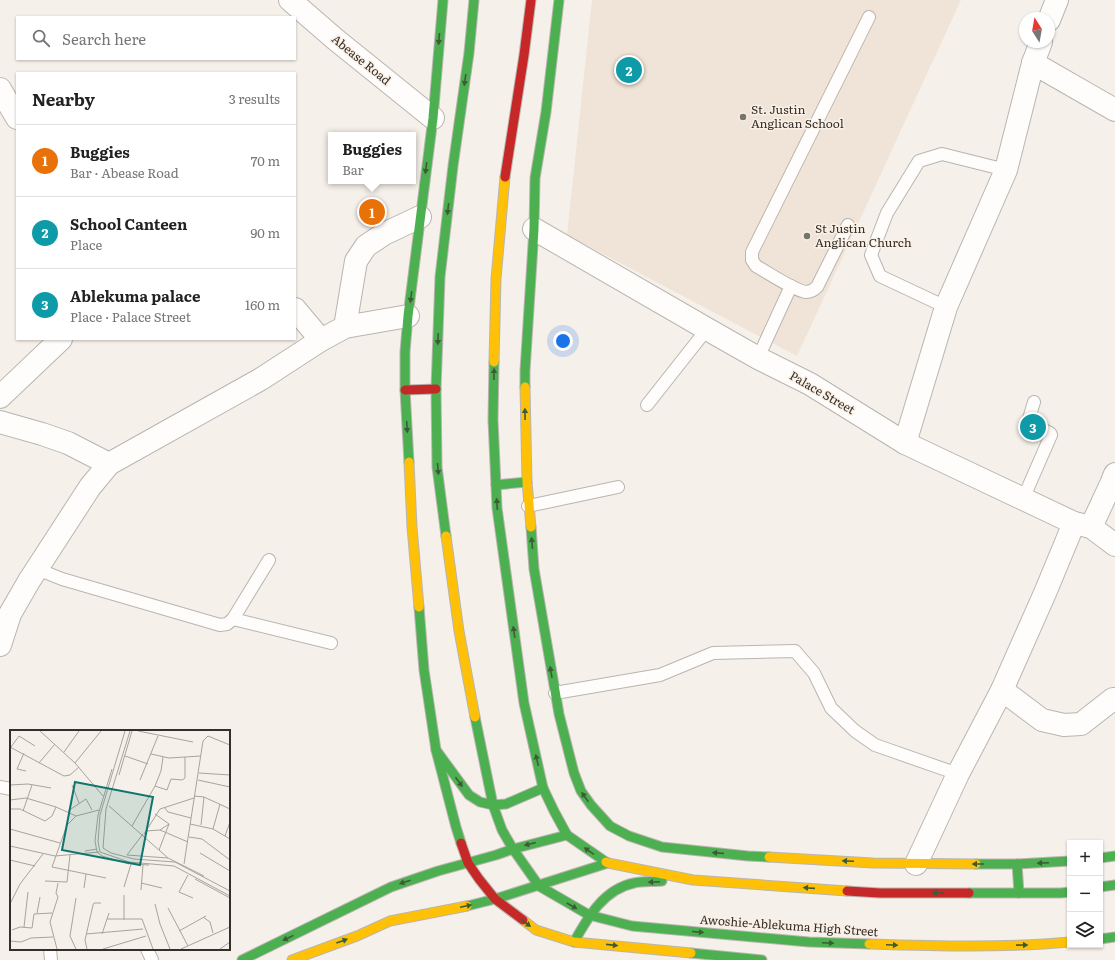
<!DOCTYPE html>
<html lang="en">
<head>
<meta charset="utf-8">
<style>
  :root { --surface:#fff; --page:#f6f6f6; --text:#222; --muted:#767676; --line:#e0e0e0; --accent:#77736d }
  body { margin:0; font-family:Literata,serif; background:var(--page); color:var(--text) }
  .controls { position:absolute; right:12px; bottom:12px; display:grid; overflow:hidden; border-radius:0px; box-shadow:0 1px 3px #0004 }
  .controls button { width:36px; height:36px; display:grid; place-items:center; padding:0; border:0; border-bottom:1px solid var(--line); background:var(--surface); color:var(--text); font:20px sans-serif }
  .compass { position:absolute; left:1019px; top:12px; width:36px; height:36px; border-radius:50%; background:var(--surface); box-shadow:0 1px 3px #0004; rotate:349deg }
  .you { position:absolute; left:563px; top:341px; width:14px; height:14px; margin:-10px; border:3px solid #fff; border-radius:50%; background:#1a73e8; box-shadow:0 0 0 6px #1a73e833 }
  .badge { display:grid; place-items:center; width:26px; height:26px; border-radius:50%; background:var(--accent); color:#fff; font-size:13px; font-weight:700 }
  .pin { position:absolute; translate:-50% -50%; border:2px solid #fff; box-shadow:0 1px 4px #0006 }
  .popup { position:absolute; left:328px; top:132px; width:88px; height:52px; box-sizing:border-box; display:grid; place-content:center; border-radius:0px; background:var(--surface); filter:drop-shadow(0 1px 3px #0005); font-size:13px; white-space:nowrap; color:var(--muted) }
  .popup b { font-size:15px; color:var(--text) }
  .popup::after { content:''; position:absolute; left:50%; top:100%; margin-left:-8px; border:8px solid transparent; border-top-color:var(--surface) }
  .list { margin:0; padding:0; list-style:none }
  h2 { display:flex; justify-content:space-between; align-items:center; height:52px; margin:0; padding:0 16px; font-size:17px }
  h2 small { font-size:13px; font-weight:400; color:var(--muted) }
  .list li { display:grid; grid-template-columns:26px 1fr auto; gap:12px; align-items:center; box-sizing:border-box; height:72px; padding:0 16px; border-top:1px solid var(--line) }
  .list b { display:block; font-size:15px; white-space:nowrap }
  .list p { margin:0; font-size:13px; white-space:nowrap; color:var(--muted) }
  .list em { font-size:13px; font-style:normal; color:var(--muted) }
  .icon { flex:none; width:22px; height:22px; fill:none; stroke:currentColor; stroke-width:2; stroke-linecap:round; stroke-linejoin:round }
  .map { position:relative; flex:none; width:1115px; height:960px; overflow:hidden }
  .search { position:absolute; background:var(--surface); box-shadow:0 1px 3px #0004; left:16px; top:16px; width:280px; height:44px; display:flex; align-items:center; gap:10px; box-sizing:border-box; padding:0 14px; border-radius:0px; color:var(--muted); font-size:15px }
  .panel { position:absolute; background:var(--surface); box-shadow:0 1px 3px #0004; left:16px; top:72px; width:280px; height:268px; border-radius:0px }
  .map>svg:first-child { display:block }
  .built { fill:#f0e4d8 }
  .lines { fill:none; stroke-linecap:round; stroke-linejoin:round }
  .lane-casing { stroke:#b9b5b0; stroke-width:14 }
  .street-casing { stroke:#b9b5b0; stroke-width:24 }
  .fast-casing { stroke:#b9b5b0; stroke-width:11 }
  .slow-casing { stroke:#b9b5b0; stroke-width:11 }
  .jam-casing { stroke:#b9b5b0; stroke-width:11 }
  .lane { stroke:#fefdfc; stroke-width:12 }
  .street { stroke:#fefdfc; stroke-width:22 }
  .fast { stroke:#4caf50; stroke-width:9 }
  .slow { stroke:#ffc107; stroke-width:9 }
  .jam { stroke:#c62828; stroke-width:9 }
  .oneway { fill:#3c5c37 }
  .poi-dot { fill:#77736d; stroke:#fbf0e5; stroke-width:1.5 }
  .labels { text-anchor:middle; stroke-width:3; stroke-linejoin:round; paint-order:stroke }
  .street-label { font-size:12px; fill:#332f2a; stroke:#fbf0e5 }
  .poi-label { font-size:12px; fill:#332f2a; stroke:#fbf0e5; text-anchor:start }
  .inset-road { fill:none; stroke:#a8a39d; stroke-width:1 }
  .view { fill:#0f766e; fill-opacity:0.15; stroke:#0f766e; stroke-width:2 }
  .inset-edge { fill:none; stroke:#332f2a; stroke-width:2 }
</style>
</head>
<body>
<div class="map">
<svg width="1115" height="960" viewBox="0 0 1115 960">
  <rect width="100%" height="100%" fill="#f6f0ea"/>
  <path class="built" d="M592,0h369l-164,356 -230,-121z"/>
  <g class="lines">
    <defs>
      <g id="lane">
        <path d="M848,225l-31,62c-3,3 -6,5 -11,5 -11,-1 -39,-20 -50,-26l-4,-6v-8l117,-235"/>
        <path d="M946,307l-66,-31 -9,-21 16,-42 32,-52 23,-7 64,16"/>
        <path d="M758,358l33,-72"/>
        <path d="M647,405l60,-76"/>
        <path d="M1021,498l6,-8 24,-55 -1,-2 -22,-11 6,-20"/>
        <path d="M528,506l90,-19"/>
        <path d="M37,569l25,10 158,46 7,-1 6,-5 36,-59"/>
        <path d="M233,619l98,24"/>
        <path d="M555,693l105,-18 53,-22 82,-2 19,22 17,35 24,23 20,14 83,29"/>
        <path d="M0,787l11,2"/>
        <path d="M50,949l1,11"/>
        <path d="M147,949l5,11"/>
      </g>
      <g id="street">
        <path d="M290,0l45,39 98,79"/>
        <path d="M1049,20l8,-20"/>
        <path d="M1033,63l82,47"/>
        <path d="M0,89l17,29"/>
        <path d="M534,229l173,100 51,29 52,26 95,59 169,80 17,4 24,18"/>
        <path d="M295,309l26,31"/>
        <path d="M345,327l11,-66 10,-15 18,-12 36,-17"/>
        <path d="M0,397l61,-58"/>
        <path d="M0,422l42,12 26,9 41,21"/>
        <path d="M905,443l41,-136 60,-137 27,-107 8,-21"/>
        <path d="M1091,527l20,-43 4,-10"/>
        <path d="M0,645l10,-31 19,-33 61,-94 19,-23 152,-85 60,-39 24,-13 63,-11"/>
        <path d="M1002,690l40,30 22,5 17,-1 32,-25"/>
        <path d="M916,864l42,-90 44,-84 43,-97 29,-70"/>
      </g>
      <g id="fast">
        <path d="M494,362l-1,58 4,88 27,195 19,85 11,23 13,24 39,27"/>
        <path d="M525,387v-16l9,-142 1,-51 11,-66 13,-112"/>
        <path d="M409,462l-4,-72v-38l3,-36 25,-198 10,-118"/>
        <path d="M496,485l31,-3"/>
        <path d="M531,527l3,42 25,145 15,59 7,18 10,14 19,21 19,10 33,11 86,9 21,1"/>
        <path d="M446,536l-9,-69 -1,-78 4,-112 13,-111 16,-113 5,-53"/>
        <path d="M419,607l5,63 12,80 20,77 5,16"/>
        <path d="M475,717l18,88 9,25 11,19 26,37 50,29 43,11 177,16 60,2"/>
        <path d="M436,750l33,45 11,7 13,3 13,-1 37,-16"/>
        <path d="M1100,858l15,-2"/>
        <path d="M976,864h41l53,-3"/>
        <path d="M1017,864l2,29"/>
        <path d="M1100,887l15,-2"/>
        <path d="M969,893h92l9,-1"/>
        <path d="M467,906l28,-7 113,-36"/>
        <path d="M1100,939l15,-2"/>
        <path d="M574,942c14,-25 30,-53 60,-59 9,-2 19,-1 28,-2"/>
        <path d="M691,953l71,7"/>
        <path d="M242,960l149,-73 47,-16 58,-16 17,-6 54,-14"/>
      </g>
      <g id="slow">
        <path d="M494,362l2,-83 9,-102"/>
        <path d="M525,387l2,95 4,45"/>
        <path d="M409,462l3,65 7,80"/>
        <path d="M446,536l13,95 16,86"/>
        <path d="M769,857l104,6 103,1"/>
        <path d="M606,862l2,1 85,17 154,11"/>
        <path d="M523,920l13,10 38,12 117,11"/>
        <path d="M869,944c67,2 134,4 201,-2"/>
        <path d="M292,960l65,-24 33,-15 77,-15"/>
      </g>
      <g id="jam">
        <path d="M505,177l19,-122 7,-55"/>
        <path d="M405,390l31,-1"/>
        <path d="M461,843l7,20 11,16 16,20 28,21"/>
        <path d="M847,891l33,2h89"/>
      </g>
    </defs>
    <use href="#lane" class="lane-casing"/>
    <use href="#street" class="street-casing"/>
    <use href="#fast" class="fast-casing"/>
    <use href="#slow" class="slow-casing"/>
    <use href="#jam" class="jam-casing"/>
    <use href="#lane" class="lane"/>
    <use href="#street" class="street"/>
    <use href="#fast" class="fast"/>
    <use href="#slow" class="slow"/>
    <use href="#jam" class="jam"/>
  </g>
  <defs><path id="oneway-solid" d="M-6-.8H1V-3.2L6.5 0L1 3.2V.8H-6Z"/></defs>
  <g class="oneway">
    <use href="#oneway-solid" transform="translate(439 39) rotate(95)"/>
    <use href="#oneway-solid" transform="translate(465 80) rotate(98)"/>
    <use href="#oneway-solid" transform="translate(426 168) rotate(97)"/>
    <use href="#oneway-solid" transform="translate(448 209) rotate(96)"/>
    <use href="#oneway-solid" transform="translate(411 297) rotate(97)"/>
    <use href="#oneway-solid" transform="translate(438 339) rotate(92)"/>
    <use href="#oneway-solid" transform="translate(494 374) rotate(-89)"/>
    <use href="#oneway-solid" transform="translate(525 414) rotate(-91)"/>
    <use href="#oneway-solid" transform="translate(407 427) rotate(87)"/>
    <use href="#oneway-solid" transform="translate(438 469) rotate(85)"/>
    <use href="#oneway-solid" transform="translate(497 504) rotate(-94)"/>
    <use href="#oneway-solid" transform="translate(532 543) rotate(-95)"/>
    <use href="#oneway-solid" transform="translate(514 632) rotate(-98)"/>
    <use href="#oneway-solid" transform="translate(551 672) rotate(-100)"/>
    <use href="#oneway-solid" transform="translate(537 760) rotate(-103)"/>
    <use href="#oneway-solid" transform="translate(459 782) rotate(54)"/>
    <use href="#oneway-solid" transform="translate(585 797) rotate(-125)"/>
    <use href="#oneway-solid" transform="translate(530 844) rotate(166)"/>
    <use href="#oneway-solid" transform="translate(589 851) rotate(-145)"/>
    <use href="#oneway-solid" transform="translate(718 853) rotate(-175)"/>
    <use href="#oneway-solid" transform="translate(848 861) rotate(-177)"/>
    <use href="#oneway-solid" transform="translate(1043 863) rotate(177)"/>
    <use href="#oneway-solid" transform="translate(978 864) rotate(180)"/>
    <use href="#oneway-solid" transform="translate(405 882) rotate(162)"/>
    <use href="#oneway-solid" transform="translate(654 882) rotate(177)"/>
    <use href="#oneway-solid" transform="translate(809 888) rotate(-176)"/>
    <use href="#oneway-solid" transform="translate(938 893) rotate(-180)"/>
    <use href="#oneway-solid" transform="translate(466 906) rotate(-12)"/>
    <use href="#oneway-solid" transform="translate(572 906) rotate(30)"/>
    <use href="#oneway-solid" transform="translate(526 923) rotate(38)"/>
    <use href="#oneway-solid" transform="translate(698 932) rotate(5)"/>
    <use href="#oneway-solid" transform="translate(288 938) rotate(154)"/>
    <use href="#oneway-solid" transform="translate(342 941) rotate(-20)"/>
    <use href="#oneway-solid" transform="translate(828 943) rotate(2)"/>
    <use href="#oneway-solid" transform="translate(612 945) rotate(6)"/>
    <use href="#oneway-solid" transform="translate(892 945) rotate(2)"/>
    <use href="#oneway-solid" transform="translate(1022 945) rotate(-1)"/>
  </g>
  <g class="poi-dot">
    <circle cx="743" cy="117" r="4"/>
    <circle cx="807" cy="236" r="4"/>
  </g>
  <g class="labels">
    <g class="street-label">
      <text transform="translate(361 60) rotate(39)" y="4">Abease Road</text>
      <text transform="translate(822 393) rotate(30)" y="4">Palace Street</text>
      <text transform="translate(789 926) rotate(4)" y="4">Awoshie-Ablekuma High Street</text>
    </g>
    <g class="poi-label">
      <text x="751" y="114">St. Justin<tspan x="751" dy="14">Anglican School</tspan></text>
      <text x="815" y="233">St Justin<tspan x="815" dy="14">Anglican Church</tspan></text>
    </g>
  </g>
  <g transform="translate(10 730)">
    <rect width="220" height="220" fill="#f6f0ea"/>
    <path class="inset-road" d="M30,1l35,32 28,33M115,1l-25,84 -2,27 2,10 29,10 45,4 56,30M120,1l-24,78 -3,39 8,5 23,6 41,3 55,29M128,1l55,11M0,17l54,29 6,-1 9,-8M1,17l8,-11 16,10M54,22l15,-21M14,23l-7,16 9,2M141,24l18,4 32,-2M115,26l23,8M153,27l-2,14 -6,15 12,4 4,-11 11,1 3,-2v-21M29,33l16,-19M65,33l26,-32M189,43l31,2M109,45l13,-44M130,50l18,-44M188,50l32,7M0,55l18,-1 23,4M62,55l7,18M184,66l10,1 26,12M0,70l16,-2 30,9 20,9M99,76l59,52M154,77l4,5 23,6M0,79h10l25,12 7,-5 4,-9M89,80l-23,6 -9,9 -15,42 54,11M13,81l9,-26M58,81l18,-12 6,11M180,94l23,5 17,10M191,95l3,-28M122,96l23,-40M0,99l50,14M203,99l7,-25M150,100l28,12M136,101l14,-1 9,-6 -14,-10M134,104l16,-25 34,-11M215,106l5,-14M179,107l13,2 28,21M0,116l45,10 44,-4M149,120l10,-26M75,121l12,-2M87,122l5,4 27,8M87,122l-2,-11 3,-26 14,-46M190,123l30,18M117,125l41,3 36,18M117,125l16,-21M0,130l25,6M124,134l15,1M174,134l19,-123 5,-5 22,9M178,145l-9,17 14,6M185,149l35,19M35,151l22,1 3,-27M131,153l21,5M114,157l7,-23M74,158l2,-14M131,160l2,-25M66,168l-6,38 6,13M0,174l10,-20 23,-30M145,174l5,20 10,25M158,178l20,38M27,183l3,-16M193,187l7,5 3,11M97,189h35l11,30M114,190v-25M14,197l4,-35M2,200l8,-3 12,1 2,-14 18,-1M169,201l27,-15M76,204l57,-5M92,204l7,-21M0,211l11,1 10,-4 22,-1M47,219l-7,-27 8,-25 -2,-4 2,-10M77,219l-2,-9 8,-35 1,-2h7M93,219l43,-13M171,219l49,-22M210,219l10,-7"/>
    <path class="view" d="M65,52l78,15 -13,68 -78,-15z"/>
    <rect width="220" height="220" class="inset-edge"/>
  </g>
</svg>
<div class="controls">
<button>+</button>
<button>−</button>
<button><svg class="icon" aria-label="layers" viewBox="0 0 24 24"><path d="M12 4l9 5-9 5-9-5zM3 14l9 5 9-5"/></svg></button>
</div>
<svg class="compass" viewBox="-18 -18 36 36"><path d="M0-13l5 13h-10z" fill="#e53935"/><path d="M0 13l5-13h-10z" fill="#767676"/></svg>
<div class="you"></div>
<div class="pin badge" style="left:372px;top:212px;background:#e8710a">1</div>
<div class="popup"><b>Buggies</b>Bar</div>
<div class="pin badge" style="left:629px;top:70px;background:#0f9aa8">2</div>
<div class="pin badge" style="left:1033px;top:427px;background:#0f9aa8">3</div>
<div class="search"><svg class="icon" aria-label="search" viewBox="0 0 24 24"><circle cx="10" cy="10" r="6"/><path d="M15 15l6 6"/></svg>Search here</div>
<section class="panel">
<h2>Nearby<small>3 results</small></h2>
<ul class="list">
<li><span class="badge" style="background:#e8710a">1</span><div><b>Buggies</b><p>Bar · Abease Road</p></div><em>70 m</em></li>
<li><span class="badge" style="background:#0f9aa8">2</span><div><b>School Canteen</b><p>Place</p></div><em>90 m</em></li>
<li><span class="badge" style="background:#0f9aa8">3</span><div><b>Ablekuma palace</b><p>Place · Palace Street</p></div><em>160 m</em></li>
</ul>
</section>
</div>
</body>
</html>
